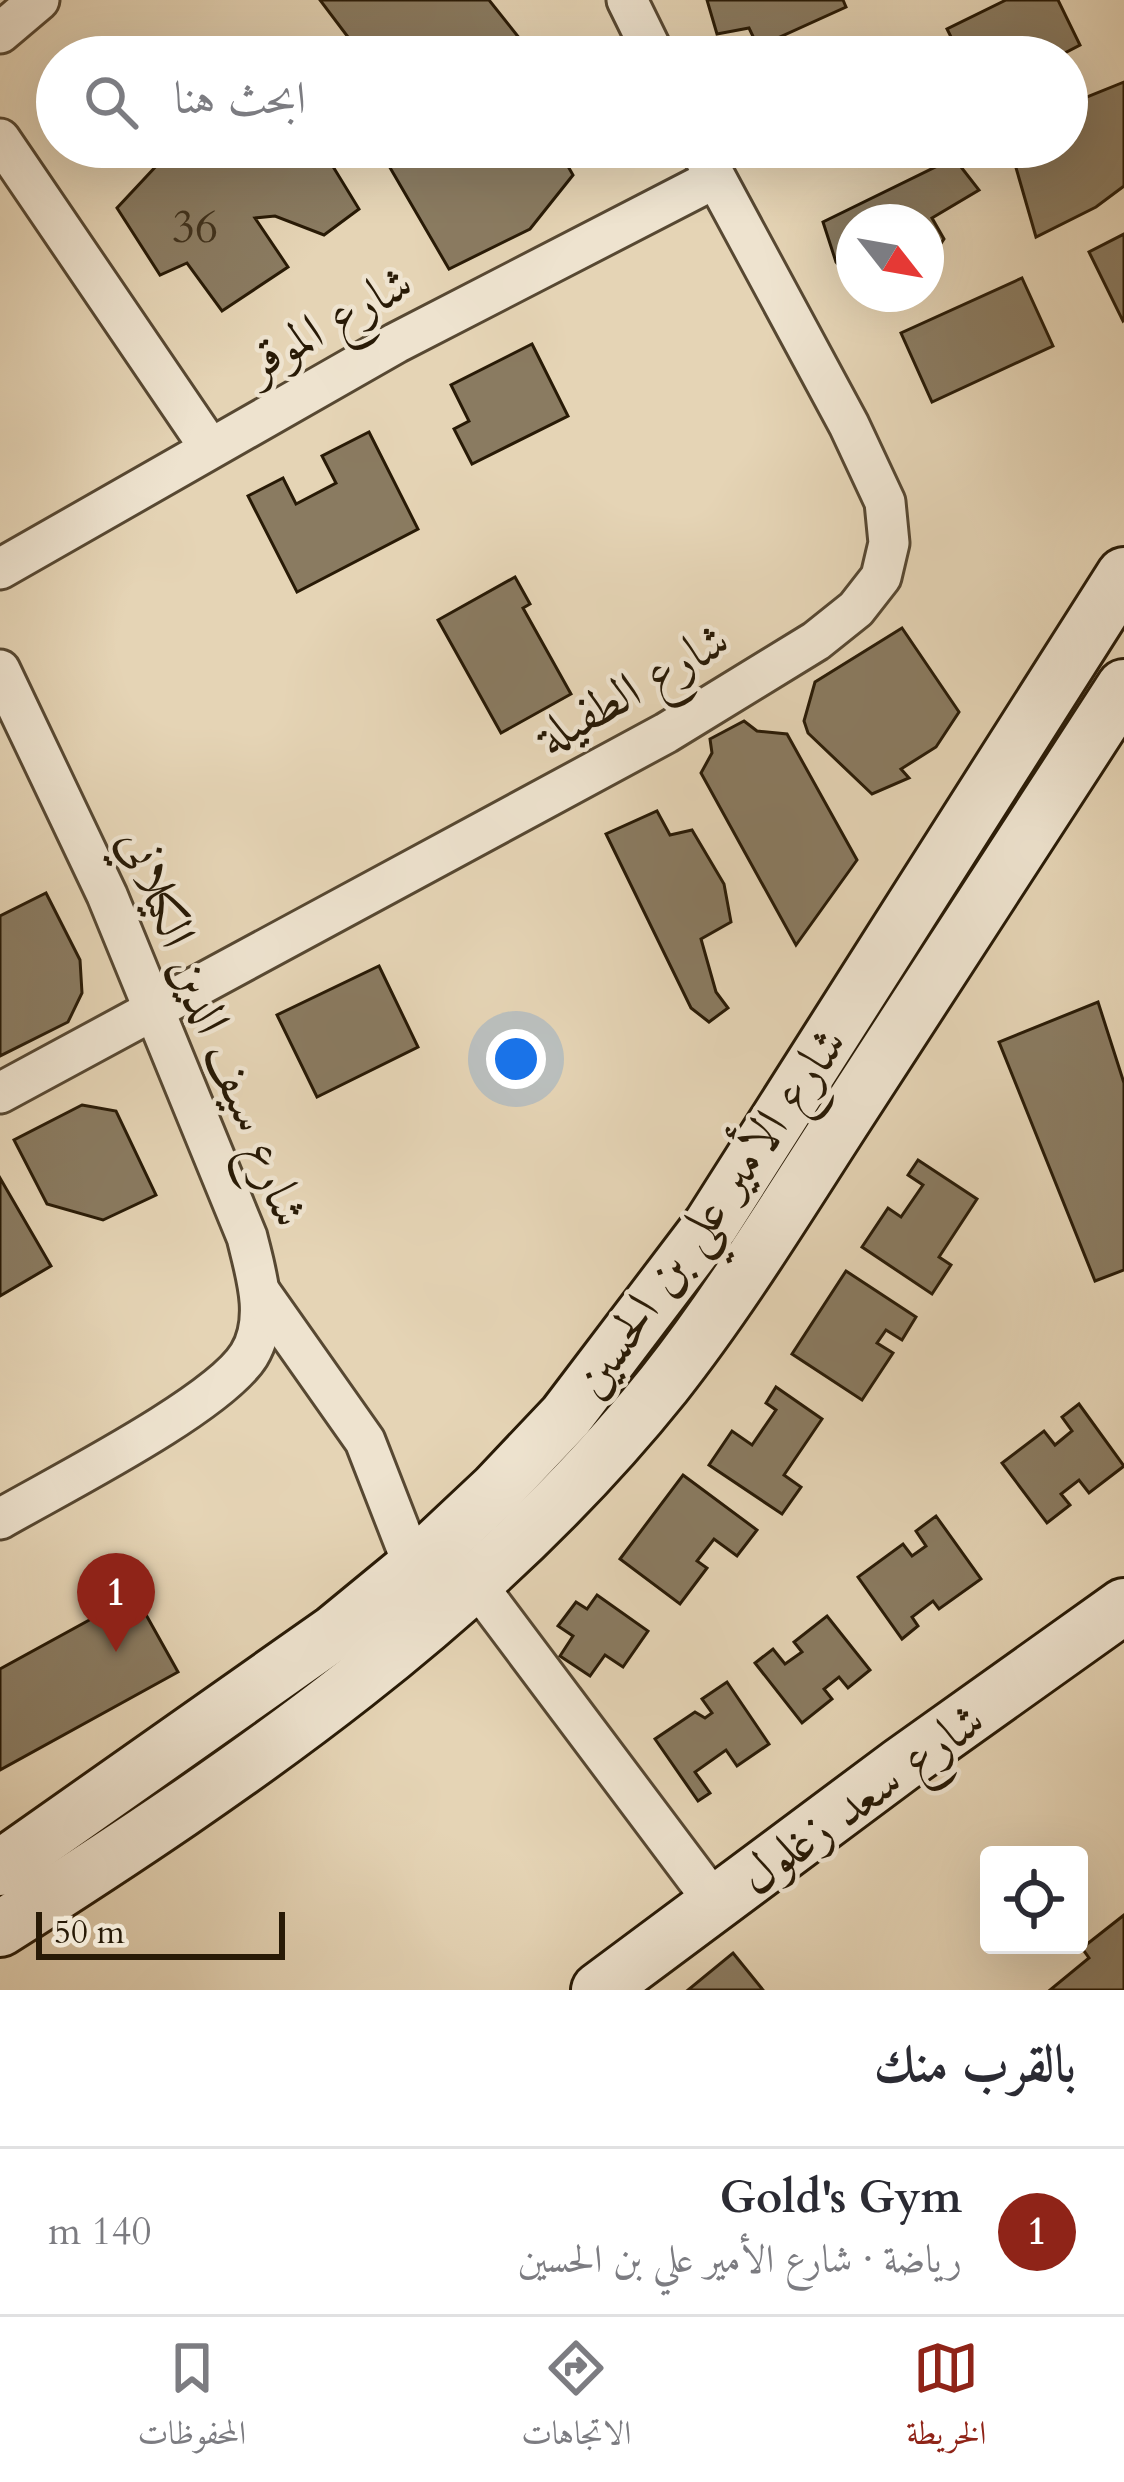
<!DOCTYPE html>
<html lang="ar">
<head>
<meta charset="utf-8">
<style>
  :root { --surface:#fff; --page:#f2f2f3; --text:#2b2b33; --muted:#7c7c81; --line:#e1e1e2; --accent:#8f2418 }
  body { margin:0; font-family:Cardo,Amiri,serif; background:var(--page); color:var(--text); direction:rtl }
  .controls { position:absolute; right:36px; bottom:36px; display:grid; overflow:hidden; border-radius:12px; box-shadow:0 12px 48px #0002 }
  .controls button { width:108px; height:108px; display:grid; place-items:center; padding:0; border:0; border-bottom:3px solid var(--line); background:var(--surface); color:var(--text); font:60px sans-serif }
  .compass { position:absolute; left:836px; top:204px; width:108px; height:108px; border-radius:50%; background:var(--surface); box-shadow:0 12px 48px #0002; rotate:121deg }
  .scale { position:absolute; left:36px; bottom:30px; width:249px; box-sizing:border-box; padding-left:12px; border:6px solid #281a06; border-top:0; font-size:33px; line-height:42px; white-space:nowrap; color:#281a06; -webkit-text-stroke:9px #eee3cf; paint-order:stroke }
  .you { position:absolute; left:516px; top:1059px; width:42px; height:42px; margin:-30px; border:9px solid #fff; border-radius:50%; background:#1a73e8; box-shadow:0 0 0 18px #1a73e833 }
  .badge { display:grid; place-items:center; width:78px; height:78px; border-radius:50%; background:var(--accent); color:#fff; font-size:39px; font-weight:700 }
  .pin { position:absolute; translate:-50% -99px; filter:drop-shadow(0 3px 6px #0008) }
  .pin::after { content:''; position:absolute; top:63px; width:42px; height:36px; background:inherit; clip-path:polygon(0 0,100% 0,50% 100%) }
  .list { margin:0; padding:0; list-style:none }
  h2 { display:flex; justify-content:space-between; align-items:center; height:156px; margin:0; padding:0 48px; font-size:51px }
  h2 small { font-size:39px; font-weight:400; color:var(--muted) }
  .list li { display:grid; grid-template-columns:78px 1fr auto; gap:36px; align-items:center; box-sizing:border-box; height:168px; padding:0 48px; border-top:3px solid var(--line) }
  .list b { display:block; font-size:45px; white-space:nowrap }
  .list p { margin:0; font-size:39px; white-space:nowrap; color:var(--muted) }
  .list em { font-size:39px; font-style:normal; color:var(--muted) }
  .icon { flex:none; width:66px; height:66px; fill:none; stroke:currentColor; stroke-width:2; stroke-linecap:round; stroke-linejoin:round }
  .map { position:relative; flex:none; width:1124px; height:1990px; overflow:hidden; direction:ltr }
  .search { position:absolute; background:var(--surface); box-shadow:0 12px 48px #0002; left:36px; right:36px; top:36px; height:132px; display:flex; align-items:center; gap:30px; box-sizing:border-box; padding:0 42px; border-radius:66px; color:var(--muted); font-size:45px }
  .sheet { height:324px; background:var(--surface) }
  nav { display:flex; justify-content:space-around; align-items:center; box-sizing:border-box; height:168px; border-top:3px solid var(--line); background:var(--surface); font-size:33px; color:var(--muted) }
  nav a { display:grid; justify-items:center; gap:6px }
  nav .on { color:var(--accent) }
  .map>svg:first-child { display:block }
  .building { fill:#8a7b61; stroke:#281a06; stroke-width:3 }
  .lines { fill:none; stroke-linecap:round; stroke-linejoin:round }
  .street-casing { stroke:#574832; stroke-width:45 }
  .secondary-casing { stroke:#281a06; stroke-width:60 }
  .street { stroke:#eee3cf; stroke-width:39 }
  .secondary { stroke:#eee3cf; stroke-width:54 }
  .labels { text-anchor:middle; stroke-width:9; stroke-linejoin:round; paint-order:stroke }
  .number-label { font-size:45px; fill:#40321d }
  .street-label { font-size:51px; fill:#281a06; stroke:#eee3cf }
</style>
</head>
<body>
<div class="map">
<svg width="1124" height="1990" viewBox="0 0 1124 1990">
  <rect width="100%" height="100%" fill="#e5d4b5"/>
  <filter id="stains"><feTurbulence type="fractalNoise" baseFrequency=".00167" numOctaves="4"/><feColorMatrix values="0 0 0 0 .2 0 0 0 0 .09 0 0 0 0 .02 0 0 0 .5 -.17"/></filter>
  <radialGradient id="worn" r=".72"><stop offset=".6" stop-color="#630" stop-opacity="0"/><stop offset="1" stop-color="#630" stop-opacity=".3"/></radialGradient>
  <g class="building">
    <path d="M320,0h169l31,39 -24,18h-133z"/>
    <path d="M707,0h136l3,7 -88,40 -9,-19 -32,6z"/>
    <path d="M1006,0h52l22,45 -23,12h-96l-14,-28z"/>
    <path d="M1124,82v104l-28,21 -60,30 -26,-90h57v-42z"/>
    <path d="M174,147h147l38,62 -35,26 -49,-19 -20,2 33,49 -66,44 -35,-48 -27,12 -43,-67z"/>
    <path d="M378,147h179l16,28 -43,54 -81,40z"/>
    <path d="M808,147h36l-27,14z"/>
    <path d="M954,158l25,32 -47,28 12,21 -10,15 -8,5v-37h-72v62l-18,-22 -13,-40z"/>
    <path d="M1124,234v86l-1,1 -34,-69z"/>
    <path d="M1022,278l31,68 -121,56 -31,-69z"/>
    <path d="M532,344l36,72 -96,48 -18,-35 15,-8 -18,-36z"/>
    <path d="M369,432l49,97 -121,63 -49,-96 35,-18 13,26 40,-21 -14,-27z"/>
    <path d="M515,577l15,27 -7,4 48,86 -70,39 -63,-113z"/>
    <path d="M902,628l57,84 -23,35 -35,22 8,9 -37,16 -64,-61 -4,-12 11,-39z"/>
    <path d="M744,721l13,10 30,3 70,126 -61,85 -95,-172 11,-20 -2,-14z"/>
    <path d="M657,811l13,24 22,-5 32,54 7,38 -30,17 15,53 12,16 -19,14 -18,-14 -85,-174z"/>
    <path d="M46,893l34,67 2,33 -14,29 -68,34v-140z"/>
    <path d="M379,966l39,81 -101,50 -40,-82z"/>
    <path d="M1098,1002l26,81v187l-29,11 -96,-239z"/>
    <path d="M82,1105l34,6 40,84 -53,25 -56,-16 -33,-64z"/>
    <path d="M918,1160l59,39 -38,58 12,8 -19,29 -70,-47 26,-39 13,9 22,-32 -15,-10z"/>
    <path d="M0,1178l51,88 -51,30z"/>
    <path d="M846,1271l70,46 -14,23 -16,-10 -9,13 16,10 -31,47 -70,-46z"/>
    <path d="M776,1387l46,32 -38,56 17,12 -19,27 -73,-49 23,-34 20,14 24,-35 -10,-7z"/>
    <path d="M1079,1404l45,62 -35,27 -10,-13 -18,14 9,11 -23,18 -45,-60 42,-32 11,14 17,-14 -10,-14z"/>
    <path d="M683,1475l74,55 -20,26 -23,-17 -17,22 10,7 -27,36 -60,-45z"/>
    <path d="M936,1516l45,63 -42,30 -6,-8 -21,16 6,9 -16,13 -44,-62 45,-33 9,12 14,-10 -10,-15z"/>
    <path d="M135,1595l43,77 -178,98v-101z"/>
    <path d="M597,1595l51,36 -25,36 -18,-12 -15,21 -30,-20 13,-20 -15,-10 18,-24 11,7z"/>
    <path d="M827,1616l43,54 -22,18 -9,-11 -15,12 8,10 -30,24 -47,-60 18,-14 12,15 17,-12 -8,-10z"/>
    <path d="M727,1682l42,62 -32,22 -11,-16 -31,22 15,21 -12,8 -43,-62 40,-27 10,6 7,-5 -10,-14z"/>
    <path d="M1124,1915v75h-74l39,-32 -7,-10z"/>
    <path d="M733,1953l30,37h-75z"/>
  </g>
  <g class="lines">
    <defs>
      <g id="street">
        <path d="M627,0l28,57"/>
        <path d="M0,33l39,-33"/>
        <path d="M0,139l210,309"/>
        <path d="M0,569l396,-226 318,-164"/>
        <path d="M0,670l107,225 140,342c9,37 24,82 2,118 -31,50 -192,131 -249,164"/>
        <path d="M0,1093l666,-360 150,-92 40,-32 25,-32 8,-34 -4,-41 -36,-77 -150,-278"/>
        <path d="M260,1292l105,149 49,126"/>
        <path d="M476,1584l240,320"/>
      </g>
      <g id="secondary">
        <path d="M0,1868l335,-236 79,-65 82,-77 70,-74 145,-191 413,-650"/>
        <path d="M0,1929c242,-154 483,-319 664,-545 67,-85 124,-179 183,-270 92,-142 185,-285 277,-427"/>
        <path d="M599,1990l302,-225 223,-159"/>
      </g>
    </defs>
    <use href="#street" class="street-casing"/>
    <use href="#secondary" class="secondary-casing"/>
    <use href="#street" class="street"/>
    <use href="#secondary" class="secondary"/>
  </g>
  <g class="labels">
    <g class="number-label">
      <text x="195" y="242">36</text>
    </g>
    <g class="street-label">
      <text transform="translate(328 321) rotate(-29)" y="18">شارع الموقر</text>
      <text transform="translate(632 687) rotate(-30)" y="18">شارع الطفيلة</text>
      <text transform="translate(215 1027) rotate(68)" y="18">شارع سيف الدين الكيلاني</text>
      <text transform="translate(708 1211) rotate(-55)" y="18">شارع الأمير علي بن الحسين</text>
      <text transform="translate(861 1797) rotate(-36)" y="18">شارع سعد زغلول</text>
    </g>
  </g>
  <rect width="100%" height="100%" filter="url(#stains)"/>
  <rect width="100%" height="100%" fill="url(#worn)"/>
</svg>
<div class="controls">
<button><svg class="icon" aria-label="locate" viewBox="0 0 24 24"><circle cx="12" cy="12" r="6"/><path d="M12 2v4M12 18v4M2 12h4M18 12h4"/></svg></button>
</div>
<svg class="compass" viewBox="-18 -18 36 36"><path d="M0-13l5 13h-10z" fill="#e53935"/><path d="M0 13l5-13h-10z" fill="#7c7c81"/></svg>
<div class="scale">50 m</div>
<div class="you"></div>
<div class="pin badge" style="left:116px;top:1652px">1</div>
<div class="search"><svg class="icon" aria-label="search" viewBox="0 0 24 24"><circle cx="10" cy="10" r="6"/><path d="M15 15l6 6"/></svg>ابحث هنا</div>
</div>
<section class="sheet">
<h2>بالقرب منك<small></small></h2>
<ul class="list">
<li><span class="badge">1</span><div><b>Gold's Gym</b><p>رياضة · شارع الأمير علي بن الحسين</p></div><em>140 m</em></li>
</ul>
</section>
<nav>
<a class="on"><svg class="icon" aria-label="map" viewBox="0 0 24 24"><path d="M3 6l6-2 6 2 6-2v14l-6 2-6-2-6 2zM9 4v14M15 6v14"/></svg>الخريطة</a>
<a><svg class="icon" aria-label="directions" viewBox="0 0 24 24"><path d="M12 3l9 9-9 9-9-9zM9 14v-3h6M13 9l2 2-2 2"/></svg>الاتجاهات</a>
<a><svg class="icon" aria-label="saved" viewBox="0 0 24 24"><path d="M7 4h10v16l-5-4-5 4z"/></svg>المحفوظات</a>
</nav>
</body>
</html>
